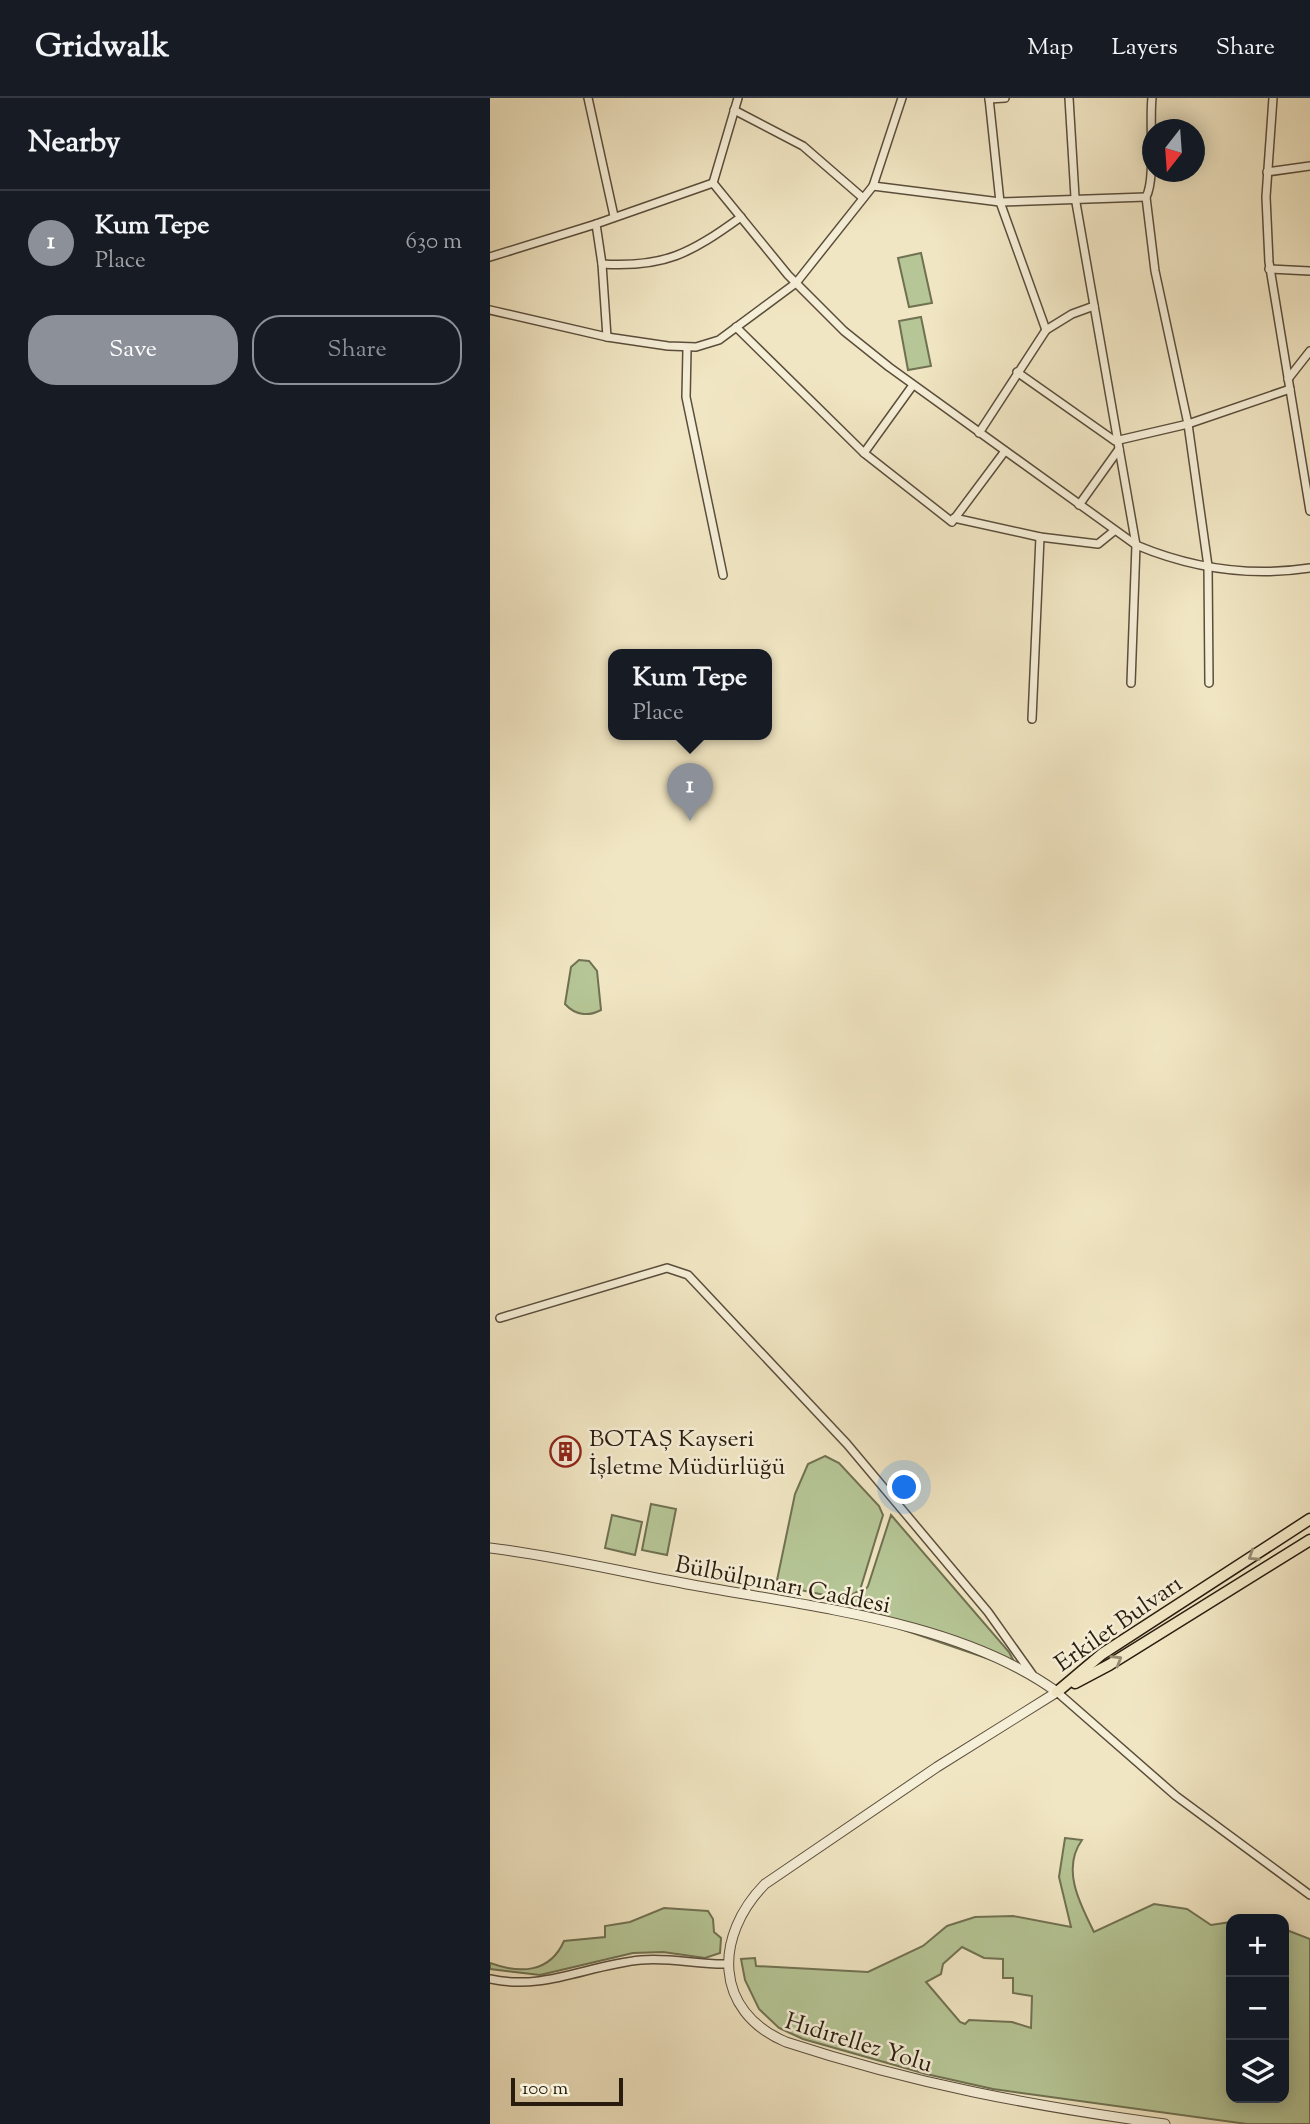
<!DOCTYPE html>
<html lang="en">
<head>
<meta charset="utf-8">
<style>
  :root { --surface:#171b24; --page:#242831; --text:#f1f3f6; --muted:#9ea1a6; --line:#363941; --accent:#8c9099 }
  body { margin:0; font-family:"Sorts Mill Goudy",serif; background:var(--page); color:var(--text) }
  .controls { position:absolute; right:21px; bottom:21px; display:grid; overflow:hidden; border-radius:14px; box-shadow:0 4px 18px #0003 }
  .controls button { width:63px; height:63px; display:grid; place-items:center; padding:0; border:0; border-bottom:2px solid var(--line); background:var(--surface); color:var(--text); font:35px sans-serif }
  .compass { position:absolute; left:652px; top:21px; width:63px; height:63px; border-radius:50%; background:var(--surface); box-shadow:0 4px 18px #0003; rotate:197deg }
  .scale { position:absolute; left:21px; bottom:18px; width:112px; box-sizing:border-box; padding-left:7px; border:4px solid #291c0f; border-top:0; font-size:19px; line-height:24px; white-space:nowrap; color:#291c0f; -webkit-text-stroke:5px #f6efd8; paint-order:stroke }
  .you { position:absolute; left:415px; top:1390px; width:24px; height:24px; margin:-18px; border:5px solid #fff; border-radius:50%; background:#1a73e8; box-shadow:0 0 0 10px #1a73e833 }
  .badge { display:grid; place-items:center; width:46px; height:46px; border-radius:50%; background:var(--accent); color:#fff; font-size:23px; font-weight:700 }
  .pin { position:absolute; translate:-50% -58px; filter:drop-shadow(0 2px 4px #0008) }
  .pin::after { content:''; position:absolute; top:37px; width:24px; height:21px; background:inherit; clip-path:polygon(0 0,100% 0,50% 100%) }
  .popup { position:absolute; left:118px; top:551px; width:164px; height:91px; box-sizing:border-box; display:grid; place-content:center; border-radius:14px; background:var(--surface); filter:drop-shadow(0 2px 5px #0005); font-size:23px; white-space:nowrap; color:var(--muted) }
  .popup b { font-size:26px; color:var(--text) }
  .popup::after { content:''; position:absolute; left:50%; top:100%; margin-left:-14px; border:14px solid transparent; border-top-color:var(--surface) }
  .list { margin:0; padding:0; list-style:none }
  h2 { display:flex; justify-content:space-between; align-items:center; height:91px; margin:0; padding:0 28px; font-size:30px }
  h2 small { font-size:23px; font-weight:400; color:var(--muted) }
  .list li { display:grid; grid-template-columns:46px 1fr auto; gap:21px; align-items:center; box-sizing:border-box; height:105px; padding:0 28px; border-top:2px solid var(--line) }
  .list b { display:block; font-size:26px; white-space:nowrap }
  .list p { margin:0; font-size:23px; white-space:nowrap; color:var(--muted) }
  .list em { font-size:23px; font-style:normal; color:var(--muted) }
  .actions { display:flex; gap:14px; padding:21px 28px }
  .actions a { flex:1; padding:16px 0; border:2px solid var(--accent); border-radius:28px; text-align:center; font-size:24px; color:var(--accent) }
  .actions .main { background:var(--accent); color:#fff }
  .icon { flex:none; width:38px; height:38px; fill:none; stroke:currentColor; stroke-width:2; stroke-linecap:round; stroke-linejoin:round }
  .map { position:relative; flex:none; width:820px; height:2026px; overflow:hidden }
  header { display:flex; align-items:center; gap:42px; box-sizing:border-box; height:98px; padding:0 35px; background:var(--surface); border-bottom:2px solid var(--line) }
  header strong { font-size:33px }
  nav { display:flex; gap:38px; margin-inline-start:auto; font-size:24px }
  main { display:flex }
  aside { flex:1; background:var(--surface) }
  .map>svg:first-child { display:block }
  .green { fill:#b6c696; stroke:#707152; stroke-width:2; fill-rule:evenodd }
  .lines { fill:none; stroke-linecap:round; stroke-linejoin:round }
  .minor-casing { stroke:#5b4e3c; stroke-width:10 }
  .tertiary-casing { stroke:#5b4e3c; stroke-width:11 }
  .primary-casing { stroke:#291c0f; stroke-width:13 }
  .minor { stroke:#f6efd8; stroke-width:7 }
  .tertiary { stroke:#f6efd8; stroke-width:9 }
  .primary { stroke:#f1e6c3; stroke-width:10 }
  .oneway { stroke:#978b72 }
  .labels { text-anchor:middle; stroke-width:5; stroke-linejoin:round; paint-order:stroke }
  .poi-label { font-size:24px; fill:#291c0f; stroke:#f6efd8; text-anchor:start }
  .street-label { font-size:24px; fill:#291c0f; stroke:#f6efd8 }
</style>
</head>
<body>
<header>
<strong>Gridwalk</strong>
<nav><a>Map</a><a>Layers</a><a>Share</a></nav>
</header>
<main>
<aside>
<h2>Nearby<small></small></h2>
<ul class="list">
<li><span class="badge">1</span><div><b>Kum Tepe</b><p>Place</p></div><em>630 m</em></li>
</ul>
<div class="actions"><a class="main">Save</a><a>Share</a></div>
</aside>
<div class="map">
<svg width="820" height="2026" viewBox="0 0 820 2026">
  <rect width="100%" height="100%" fill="#f1e6c3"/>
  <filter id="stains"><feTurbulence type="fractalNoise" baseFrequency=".00286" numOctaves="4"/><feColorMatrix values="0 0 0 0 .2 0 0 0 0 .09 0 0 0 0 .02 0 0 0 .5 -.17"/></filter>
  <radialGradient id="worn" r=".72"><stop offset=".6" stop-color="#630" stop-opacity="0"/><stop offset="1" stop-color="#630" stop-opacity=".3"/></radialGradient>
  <g class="green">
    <path d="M431,155l11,50 -23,4 -11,-49z"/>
    <path d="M431,219l10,49 -23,4 -9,-49z"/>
    <path d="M89,862l10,1 8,10 4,39c-13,7 -26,5 -36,-6l6,-37z"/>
    <path d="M335,1358l14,7 40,43 4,9 -23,75 -16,9 -68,-14 19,-91 13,-30z"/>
    <path d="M161,1406l25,5 -9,46 -25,-5z"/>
    <path d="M122,1417l30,7 -7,33 -30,-7z"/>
    <path d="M401,1417l118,137 9,17 -143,-49 -28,-18 15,-8 6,-8z"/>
    <path d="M575,1740l17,2c-21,29 -2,64 12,92l60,-28 33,5 24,16 20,-3v176h53v-169l26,10v185h-63l-254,-35 -67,-15 -123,-35 -24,-11 -20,-19 -14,-29 -4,-21 14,-1 1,8 112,6 55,-26 24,-20 28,-9 38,-1 58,11 -12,-50zM472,1849l22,11 19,1v19h10v15l19,3 -1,32 -19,-6 -43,-2 -4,4 -5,-2 -34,-40 15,-8 2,-10z"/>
    <path d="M174,1810l44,3 5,8 1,13 7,6 -1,15 -15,5 -42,-6 -30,1 -93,22 -50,-6v-6c30,11 60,10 74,-22l41,-4v-11l25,-4z"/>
  </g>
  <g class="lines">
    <defs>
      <g id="minor">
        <path d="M98,0l26,118"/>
        <path d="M499,0l11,104 46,128"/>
        <path d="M579,0l6,99 61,348 -5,138"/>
        <path d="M662,0c-3,25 4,81 -6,99l9,74 33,153 20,142 1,117"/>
        <path d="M783,0l-7,99 3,65 41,249"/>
        <path d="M499,1l16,-1"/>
        <path d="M244,12l69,36 60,52"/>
        <path d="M777,74l43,-6"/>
        <path d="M223,85l75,92 56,56 45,36 247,178c55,23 115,32 174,23"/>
        <path d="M223,85l-117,41 6,40c63,4 89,-11 139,-47"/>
        <path d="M223,85l25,-85"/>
        <path d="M383,88l127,16 146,-5"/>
        <path d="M0,159l106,-33"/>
        <path d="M112,166l5,73"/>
        <path d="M779,171l41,2"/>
        <path d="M0,212l117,27 61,9 28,1 23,-7 77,-57 77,-97 29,-88"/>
        <path d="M246,229l128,126"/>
        <path d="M197,251l-1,48 37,178"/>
        <path d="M527,274l98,69 73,-17 102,-35"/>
        <path d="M798,281l22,-28"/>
        <path d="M423,287l-49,68 88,69 53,-71"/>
        <path d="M489,335l67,-103 26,-16 22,-8"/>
        <path d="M589,407l40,-56"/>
        <path d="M464,420l86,19 58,7 16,-13"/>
        <path d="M542,621l8,-182"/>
        <path d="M10,1220l167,-50 21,7 159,169 141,168 44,62"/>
        <path d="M567,1594l119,104 134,99"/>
        <path d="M0,1881c55,12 97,-14 151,-19 29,-3 58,5 87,4"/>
      </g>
      <path id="tertiary" d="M0,1450c68,8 136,25 203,37 117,22 266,36 364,107l-120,75 -172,117c-51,52 -52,127 21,158 128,42 247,64 379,82"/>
      <g id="primary">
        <path d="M585,1585l34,-18 201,-125"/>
        <path d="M567,1594l45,-38 208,-135"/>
      </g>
    </defs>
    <use href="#minor" class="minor-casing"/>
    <use href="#tertiary" class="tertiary-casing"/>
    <use href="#primary" class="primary-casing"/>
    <use href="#minor" class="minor"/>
    <use href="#tertiary" class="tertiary"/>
    <use href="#primary" class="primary"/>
  </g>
  <defs><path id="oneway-chevron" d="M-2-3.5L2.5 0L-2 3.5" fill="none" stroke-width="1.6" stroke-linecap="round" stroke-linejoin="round" transform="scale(1.75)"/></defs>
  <g class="oneway">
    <use href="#oneway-chevron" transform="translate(763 1458) rotate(147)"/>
    <use href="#oneway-chevron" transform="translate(627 1562) rotate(-31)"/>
  </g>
  <defs>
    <symbol id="building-ring" viewBox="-11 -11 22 22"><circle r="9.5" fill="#f6efd8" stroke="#8f2418" stroke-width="1.5"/><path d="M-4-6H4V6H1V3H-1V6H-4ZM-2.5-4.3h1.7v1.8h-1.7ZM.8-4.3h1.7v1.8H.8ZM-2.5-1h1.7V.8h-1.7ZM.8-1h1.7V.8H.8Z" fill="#8f2418"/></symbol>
  </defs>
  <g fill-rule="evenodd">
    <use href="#building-ring" x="58" y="1336" width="35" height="35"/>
  </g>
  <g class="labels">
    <g class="poi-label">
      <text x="99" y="1348">BOTAŞ Kayseri<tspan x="99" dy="28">İşletme Müdürlüğü</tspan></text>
    </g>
    <g class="street-label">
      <text transform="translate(293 1486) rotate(11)" y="8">Bülbülpınarı Caddesi</text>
      <text transform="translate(628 1525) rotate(-35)" y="8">Erkilet Bulvarı</text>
      <text transform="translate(369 1944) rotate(17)" y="8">Hıdırellez Yolu</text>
    </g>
  </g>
  <rect width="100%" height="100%" filter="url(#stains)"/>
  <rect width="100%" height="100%" fill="url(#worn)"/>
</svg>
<div class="controls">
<button>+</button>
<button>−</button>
<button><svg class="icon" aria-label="layers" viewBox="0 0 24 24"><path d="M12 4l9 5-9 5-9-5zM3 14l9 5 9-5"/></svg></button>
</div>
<svg class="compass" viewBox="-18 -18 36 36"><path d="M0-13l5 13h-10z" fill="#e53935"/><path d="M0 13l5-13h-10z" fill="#9ea1a6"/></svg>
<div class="scale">100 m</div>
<div class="you"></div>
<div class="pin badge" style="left:200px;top:723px">1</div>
<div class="popup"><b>Kum Tepe</b>Place</div>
</div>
</main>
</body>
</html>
